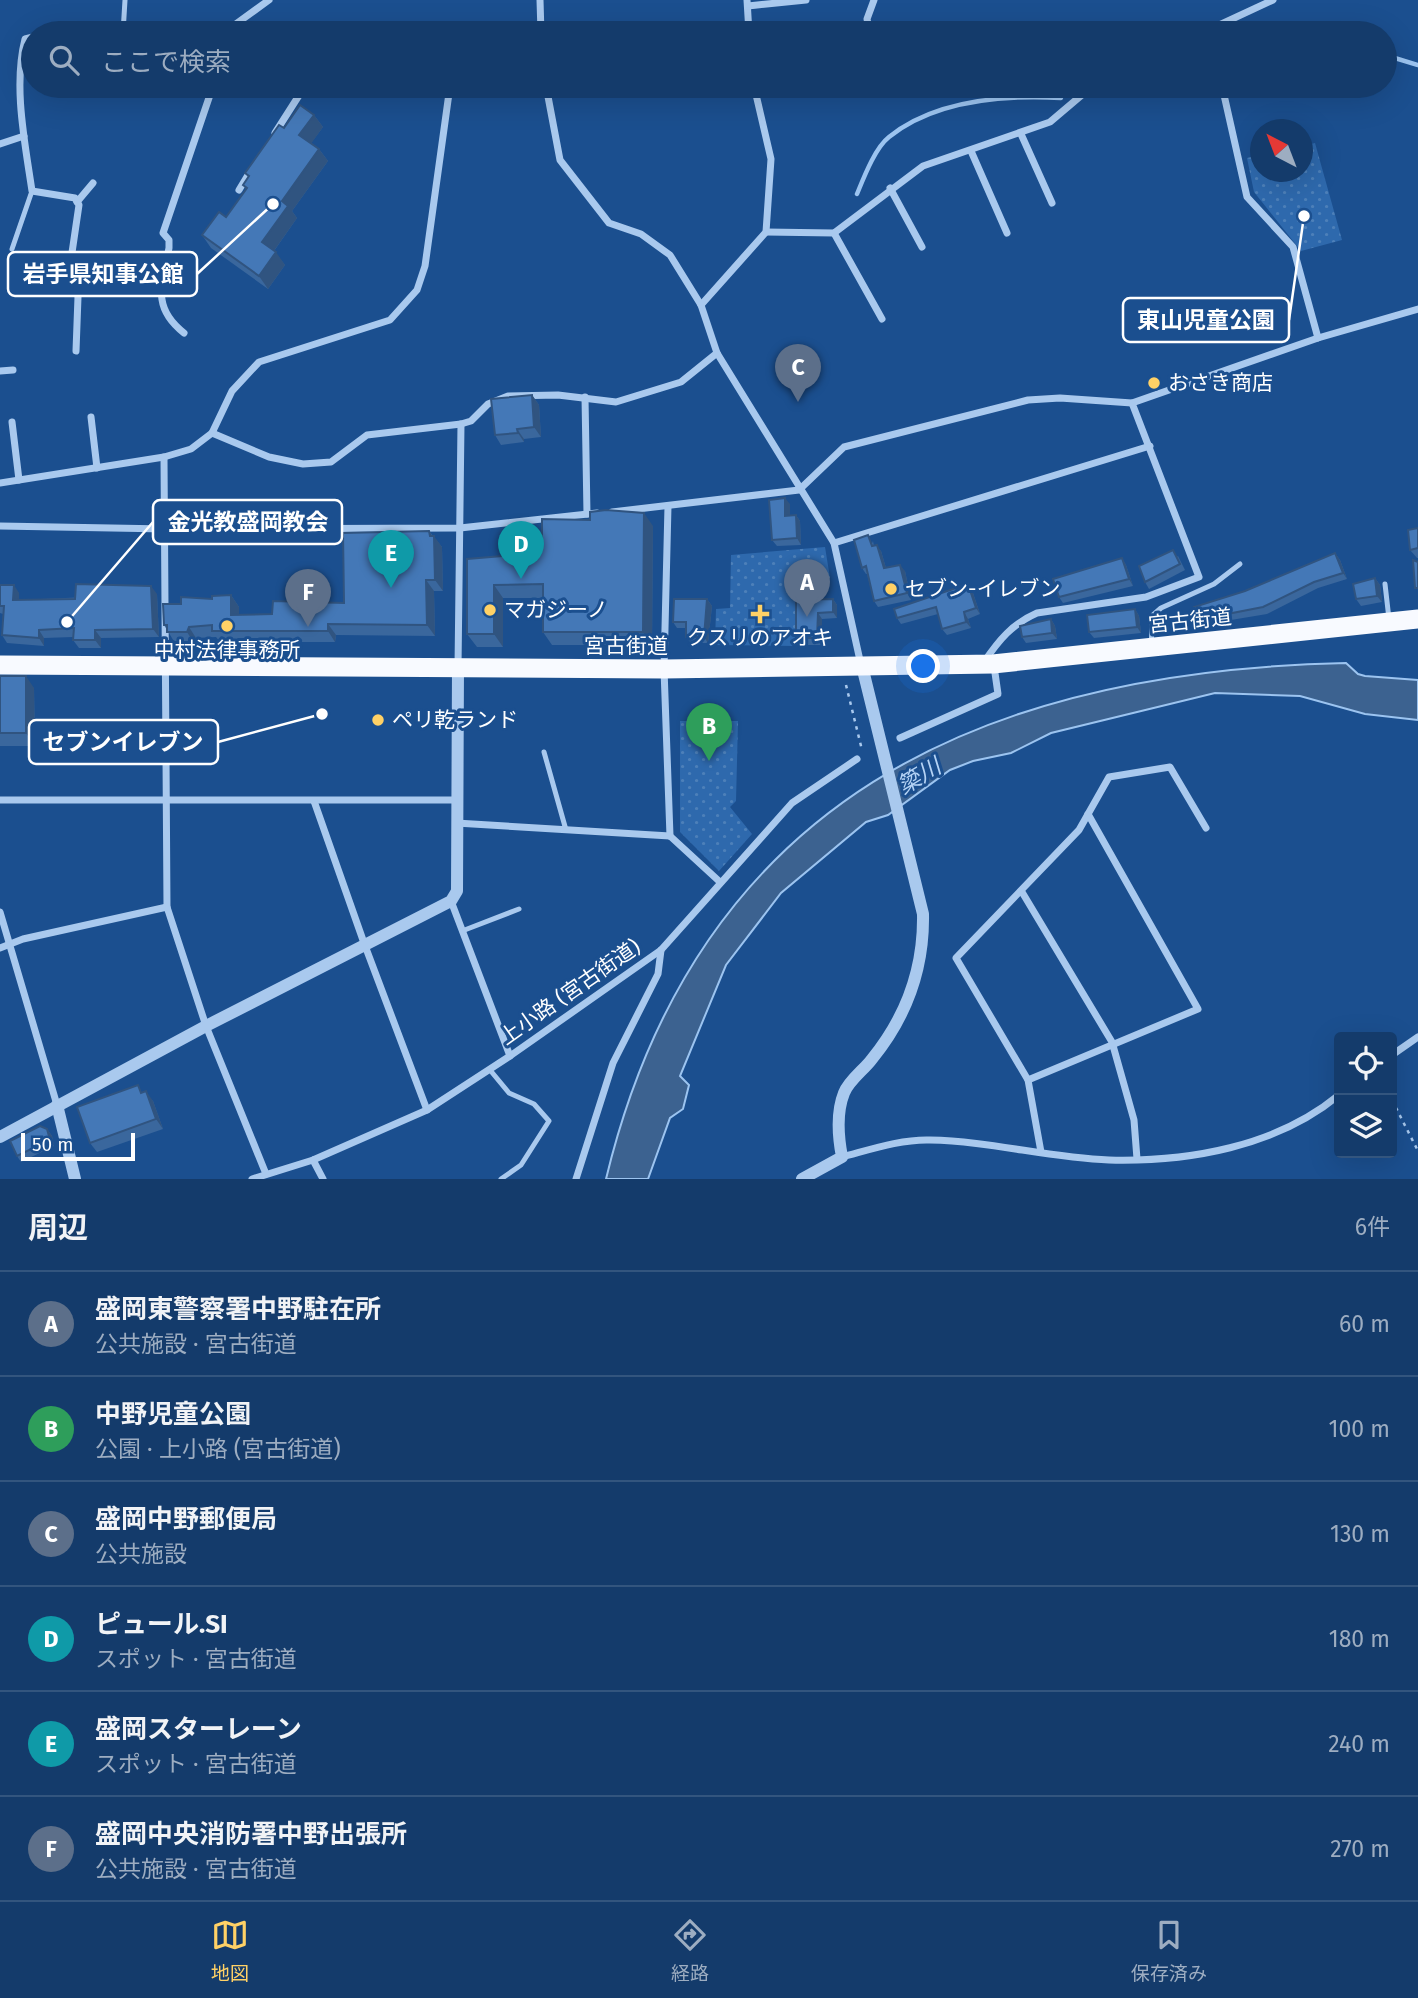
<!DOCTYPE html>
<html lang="ja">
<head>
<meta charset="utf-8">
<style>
  :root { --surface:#143b6b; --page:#214673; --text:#f1f3f6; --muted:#9dadc1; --line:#33557e; --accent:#ffd166 }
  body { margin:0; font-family:"Fira Sans","Noto Sans JP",sans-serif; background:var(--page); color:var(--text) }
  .controls { position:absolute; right:21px; bottom:21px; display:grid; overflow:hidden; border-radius:7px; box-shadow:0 7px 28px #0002 }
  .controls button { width:63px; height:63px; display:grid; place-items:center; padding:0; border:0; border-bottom:2px solid var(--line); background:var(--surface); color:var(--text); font:35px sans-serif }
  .compass { position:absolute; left:1250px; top:119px; width:63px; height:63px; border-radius:50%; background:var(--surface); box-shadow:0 7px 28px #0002; rotate:318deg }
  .scale { position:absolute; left:21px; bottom:18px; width:114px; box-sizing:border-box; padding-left:7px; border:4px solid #fff; border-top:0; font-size:19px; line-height:24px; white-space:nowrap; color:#fff; -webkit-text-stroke:5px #1b4f8f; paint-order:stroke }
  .you { position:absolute; left:924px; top:667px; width:24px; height:24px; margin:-18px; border:5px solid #fff; border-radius:50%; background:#1a73e8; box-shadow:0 0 0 10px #1a73e833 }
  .badge { display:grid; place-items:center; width:46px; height:46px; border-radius:50%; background:var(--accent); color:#fff; font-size:23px; font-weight:700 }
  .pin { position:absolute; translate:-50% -58px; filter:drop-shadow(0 2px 4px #0008) }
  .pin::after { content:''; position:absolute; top:37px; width:24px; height:21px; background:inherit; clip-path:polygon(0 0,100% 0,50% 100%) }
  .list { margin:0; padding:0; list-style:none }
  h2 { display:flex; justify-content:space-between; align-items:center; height:91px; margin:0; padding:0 28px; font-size:30px }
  h2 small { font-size:23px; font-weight:400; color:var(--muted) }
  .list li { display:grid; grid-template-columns:46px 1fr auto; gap:21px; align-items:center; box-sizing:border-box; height:105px; padding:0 28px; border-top:2px solid var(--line) }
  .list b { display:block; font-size:26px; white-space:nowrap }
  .list p { margin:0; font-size:23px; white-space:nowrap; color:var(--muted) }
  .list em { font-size:23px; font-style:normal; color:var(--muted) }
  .icon { flex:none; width:38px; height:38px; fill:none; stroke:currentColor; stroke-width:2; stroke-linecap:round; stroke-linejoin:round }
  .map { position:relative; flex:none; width:1418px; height:1179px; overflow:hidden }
  .search { position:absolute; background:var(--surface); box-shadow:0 7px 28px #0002; left:21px; right:21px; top:21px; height:77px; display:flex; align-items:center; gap:18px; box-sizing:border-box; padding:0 24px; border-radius:38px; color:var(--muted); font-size:26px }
  .sheet { height:721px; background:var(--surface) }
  nav { display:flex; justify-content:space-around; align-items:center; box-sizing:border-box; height:98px; border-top:2px solid var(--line); background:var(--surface); font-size:19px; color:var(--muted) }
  nav a { display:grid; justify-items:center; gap:4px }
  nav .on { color:var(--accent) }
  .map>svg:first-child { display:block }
  .grass { fill:url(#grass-dots) }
  .water { fill:#3c6290; stroke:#9cc4f0; stroke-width:2 }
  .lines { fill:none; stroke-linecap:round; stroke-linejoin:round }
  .stream { stroke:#9cc4f0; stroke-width:4.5 }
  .path { stroke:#a9c9ee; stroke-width:2.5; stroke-dasharray:3.5 5; stroke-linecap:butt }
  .service { stroke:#a9c9ee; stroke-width:5 }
  .minor { stroke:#a9c9ee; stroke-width:7 }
  .tertiary { stroke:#a9c9ee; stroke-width:12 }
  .trunk { stroke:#f8faff; stroke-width:19 }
  .wall { fill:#3a679d }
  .shaded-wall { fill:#305480 }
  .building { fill:#4478b7; stroke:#305480; stroke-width:2 }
  .poi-dot { fill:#ffd166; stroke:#1b4f8f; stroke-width:2.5 }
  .labels { text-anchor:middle; stroke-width:6; stroke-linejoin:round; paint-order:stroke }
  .poi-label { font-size:21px; fill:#fff; stroke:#1b4f8f; text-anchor:start }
  .street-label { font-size:21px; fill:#fff; stroke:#1b4f8f }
  .water-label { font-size:23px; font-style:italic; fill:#b5d3f5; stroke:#1b4f8f }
  .leader { fill:none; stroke:#fff; stroke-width:2.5 }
  .callout-dot { fill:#fff; stroke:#1b4f8f; stroke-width:2.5 }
  .callout { fill:#1b4f8f; stroke:#fff; stroke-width:2.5 }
  .callout-label { font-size:23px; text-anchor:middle; font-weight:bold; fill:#fff }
</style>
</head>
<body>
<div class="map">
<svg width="1418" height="1179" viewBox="0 0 1418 1179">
  <defs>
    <pattern id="grass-dots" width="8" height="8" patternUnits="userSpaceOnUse" patternTransform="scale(1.75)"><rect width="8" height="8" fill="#2e69ad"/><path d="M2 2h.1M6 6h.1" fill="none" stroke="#4d80b9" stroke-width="1.8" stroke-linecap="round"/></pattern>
  </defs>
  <rect width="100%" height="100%" fill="#1b4f8f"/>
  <g class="grass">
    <path d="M1315,143l27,97 -41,11 -47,-59 -7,-34 13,-3v17h42l1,-26z"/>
    <path d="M825,547l5,31 -34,3v65l-81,-1 1,-36 14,-1 1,-53z"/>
    <path d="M680,721h58l-2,80 -6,6 22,27 -33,37 -39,-39z"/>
  </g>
  <path class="water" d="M1346,663l12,11 7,2 53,4v40l-53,-6 -65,-18 -85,-3 -164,40 -40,20 -38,8 -23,9 -62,45 -22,7 -85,71 -55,72 -46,111 9,9 -6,24 -13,9 -22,61h-42c91,-379 375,-508 740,-516z"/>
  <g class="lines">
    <g class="stream">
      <path d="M1385,55l33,10"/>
      <path d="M857,194c7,-17 18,-46 32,-57 46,-37 116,-42 172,-39"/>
    </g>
    <g class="path">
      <path d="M846,685l16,65"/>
      <path d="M1392,1100l26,51"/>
    </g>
    <g class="service">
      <path d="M123,33l2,-33"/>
      <path d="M12,249l20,-58"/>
      <path d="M1385,584l4,35"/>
      <path d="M1151,645l2,-30 8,-7 53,-24 26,-20"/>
      <path d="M544,752l22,78"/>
      <path d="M462,931l57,-22"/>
      <path d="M490,1070l19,23 25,11 15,17 -28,44 -20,14"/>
    </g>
    <g class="minor">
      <path d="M540,0l1,33"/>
      <path d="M747,0l2,33"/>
      <path d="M748,6l58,-6"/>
      <path d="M172,33l61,-7 30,7"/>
      <path d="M231,33l2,-7 36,-26"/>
      <path d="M356,33l27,-8 29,8"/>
      <path d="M870,33l-3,-14 7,-19"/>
      <path d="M1202,33l71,-33"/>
      <path d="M33,37l-8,2c-12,47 0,104 7,152l43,7 4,7 -10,68 9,24 -2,54"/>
      <path d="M546,86l14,74 49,63 32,11 29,21 31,50 16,48 117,190 27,122"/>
      <path d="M682,86l2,6 19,-6"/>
      <path d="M1222,86l25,111 46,50 25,91"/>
      <path d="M275,133l30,-47"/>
      <path d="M1021,134l31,69"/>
      <path d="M0,144l24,-8"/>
      <path d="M971,151l36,82"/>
      <path d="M890,188l32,59"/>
      <path d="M239,190l12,-20"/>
      <path d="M77,202l16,-19"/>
      <path d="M766,232l68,1 89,-67 127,-44 33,-28 15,-8"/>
      <path d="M834,233l48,86"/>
      <path d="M701,305l65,-73 5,-73 -17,-73"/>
      <path d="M184,333c-33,-26 -22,-49 -15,-85v-8l-6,-7 50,-147"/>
      <path d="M0,371l13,-1"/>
      <path d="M585,397l2,117"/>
      <path d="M91,417l6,51"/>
      <path d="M12,422l7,58"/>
      <path d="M212,433l57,24 34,7 28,-2 36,-27 94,-11 10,-3 17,-17 20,-8 50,-1 58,7 65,-20 36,-29"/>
      <path d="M164,457l3,450 39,119 60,148"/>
      <path d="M0,483l164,-26 27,-8 21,-16 20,-42 27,-29 131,-42 27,-30 8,-24 25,-180"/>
      <path d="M668,506l-4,163 6,167"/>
      <path d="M612,512l187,-22 45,-43 184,-47 32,-2 72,5"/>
      <path d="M0,526l167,3 293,-1 137,-15"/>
      <path d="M834,543l316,-97"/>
      <path d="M984,662c15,-22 28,-38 53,-49l109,-16 53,-20 -67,-174 186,-65 100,-29"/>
      <path d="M458,667l3,-243"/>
      <path d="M900,738l98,-44 -4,-28"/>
      <path d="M0,800h456"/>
      <path d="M314,801l50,142 63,167"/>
      <path d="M456,823l214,13 50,46"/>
      <path d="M1022,892l90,150 22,78 3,39"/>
      <path d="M451,901l59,155"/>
      <path d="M0,912l57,193"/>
      <path d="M0,948l23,-9 144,-32"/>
      <path d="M1392,1055l26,-18"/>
      <path d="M1028,1080l170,-71 -110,-195"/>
      <path d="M1041,1152l-13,-72 -72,-122 123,-128 30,-53 61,-10 36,61"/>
      <path d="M842,1157c27,-7 59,-18 88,-17 60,1 119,18 179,20 79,2 167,-13 230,-65"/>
      <path d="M313,1160l10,19"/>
      <path d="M252,1179l61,-19 114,-50 83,-54 151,-106 131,-147 65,-44"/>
      <path d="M576,1179l37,-116 45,-89 3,-24"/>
    </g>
    <g class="tertiary">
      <path d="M57,1105l18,74"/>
      <path d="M0,1137l206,-111 245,-125 6,-10 1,-224"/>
      <path d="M802,1179l40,-22c-4,-21 -6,-44 2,-64 5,-13 20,-23 28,-34 35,-43 52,-91 51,-145l-61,-248"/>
    </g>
    <path class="trunk" d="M0,665l664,4 329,-5 425,-45"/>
  </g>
  <g class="wall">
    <path d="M314,115l9,12 -12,16 8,6 9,12 -36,50 5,7 -23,33 11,14 -17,24 -57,-41 -9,-13 24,-18 20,-28 -3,-4 5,-8 -3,-4 39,-45z"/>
    <path d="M532,395l7,10 2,32 -17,2v3l-23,3 -6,-10z"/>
    <path d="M790,504v11h6l4,6 1,24 -24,1 -5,-6z"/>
    <path d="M653,526l-1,119h-100l-9,-13v-34h-40v49h-26l-10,-13 35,-78z"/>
    <path d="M1418,528v30h-1l-7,-8z"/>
    <path d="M429,531l13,16 1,44h-9l1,45 -99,-1 -1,7h-115l-4,-5 -20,1 -2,5h-19l-11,-18 17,-21 50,-9 8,12v8l33,-1 72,-11z"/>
    <path d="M873,541l1,5 7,5 5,17 19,3 6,29 -33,7 -4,-6 -7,-27h-1l-4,-6z"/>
    <path d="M1335,553l5,7 7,19 -29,9 -51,26 -36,6 -3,-4 -25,8 -4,-6 46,-27z"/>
    <path d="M1178,556l7,14 -36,19 -4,-7z"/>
    <path d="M1122,558l4,7 7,21 -70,17 -4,-6z"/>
    <path d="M1375,578l5,7 2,17 -21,4 -5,-7z"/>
    <path d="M968,584l4,6 8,24 -12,5 3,9 -24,7 -5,-6 -4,-15 -37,10 -4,-6z"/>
    <path d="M0,585l19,8v7l138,-6 2,43 -58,1v10h-22l-6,-8v-3l-29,1v8l-37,-3 -5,-8 1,-21 -3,-1z"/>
    <path d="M707,599l5,7 -4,37h-17l-5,-6v-9h-9l-4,-6z"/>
    <path d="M833,599l4,6v13l-15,1v26h-22l-4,-7v-38z"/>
    <path d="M1135,609l4,7 2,17 -47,5 -5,-6z"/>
    <path d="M1051,619l4,7 2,13 -31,4 -4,-6z"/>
    <path d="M0,676l34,12 1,58h-35z"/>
    <path d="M143,1092l10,9 10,28 -66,23 -7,-9z"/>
    <path d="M47,1129l5,7 2,10 -33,16 -4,-6z"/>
  </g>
  <g class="shaded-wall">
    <path d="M314,115l9,12 -15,21 -9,-13z"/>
    <path d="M319,149l9,12 -36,50 5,7 -26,37 -9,-13 20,-41z"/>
    <path d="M276,252l9,13 -17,24 -9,-13z"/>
    <path d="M532,395l7,10 2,32 -7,-10z"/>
    <path d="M517,429l7,10v3l-6,-9z"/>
    <path d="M785,498l5,6v18l-5,-6z"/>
    <path d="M644,513l9,13 -1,119 -9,-13z"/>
    <path d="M796,515l4,6 1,24 -4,-7z"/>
    <path d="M429,531l5,8v-3l8,11 1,44 -8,-11z"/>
    <path d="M877,545l4,6 7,24 -4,-7z"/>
    <path d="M1335,553l5,7 7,19 -4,-6z"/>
    <path d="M1122,558l4,7 7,21 -4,-7z"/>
    <path d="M900,565l5,6 6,29 -4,-7z"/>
    <path d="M1375,578l5,7 2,17 -5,-6z"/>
    <path d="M426,580l8,11 1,45 -8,-11z"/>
    <path d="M968,584l4,6 8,24 -4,-6z"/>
    <path d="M14,585l5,8v15l-6,-8z"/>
    <path d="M494,585l9,13v49l-9,-13z"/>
    <path d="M151,586l6,8 2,43 -6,-8z"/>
    <path d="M231,595l8,12v19l-8,-11z"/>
    <path d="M707,599l5,7 -4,37 -4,-6z"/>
    <path d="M833,599l4,6v13l-4,-6z"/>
    <path d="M1135,609l4,7 2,17 -4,-6z"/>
    <path d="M964,612l4,7 3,9 -5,-6z"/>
    <path d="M818,613l4,6v26l-5,-7z"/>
    <path d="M1051,619l4,7 2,13 -5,-6z"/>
    <path d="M328,624l8,11 -1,7 -7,-11z"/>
    <path d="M189,627l7,11 -2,5 -7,-11z"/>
    <path d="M39,630l5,8v8l-5,-8z"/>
    <path d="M95,630l6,8v10l-6,-8z"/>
    <path d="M26,676l8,12 1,58 -9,-13z"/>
    <path d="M146,1091l7,10 10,28 -7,-10z"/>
    <path d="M47,1129l5,7 2,10 -4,-6z"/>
  </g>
  <g class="building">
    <path d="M300,105l14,10 -15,20 20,14 -37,52 6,5 -26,36 14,10 -17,24 -57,-41 17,-23 7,5 21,-29 -4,-3 6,-9 -4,-3 34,-48 5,3z"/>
    <path d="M532,395l2,32 -17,2 1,4 -23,2 -4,-36z"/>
    <path d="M785,498v18l11,-1 1,23 -25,2 -3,-40z"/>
    <path d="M606,510l38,3 -1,119h-100v-48l-49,1v49h-27v-75l35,-3v-9l40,-1v-27l48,1v-8z"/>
    <path d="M1418,528v20l-8,2 -2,-20z"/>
    <path d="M429,531l1,5h4l1,44h-9l1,45 -99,-1v7h-116v-6l-23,2 -2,5h-20v-7h-3l-1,-21h18v-7l31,2v-3l19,-1v20l41,-1 1,-13 71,2 -1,-70z"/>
    <path d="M868,535l4,11 5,-1 7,23 16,-3 7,28 -33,8 -8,-35 -4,2 -8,-28z"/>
    <path d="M1173,550l7,14 -35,18 -6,-16z"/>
    <path d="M1335,553l8,20 -29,9 -51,25 -36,7 -2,-5 -26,9 -5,-11 51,-16z"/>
    <path d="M1122,558l7,21 -70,18 -6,-18z"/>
    <path d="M1413,560l5,2v26h-3z"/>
    <path d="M1375,578l2,18 -21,3 -3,-15z"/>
    <path d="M76,584l75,2 2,43 -58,1v10h-22l1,-12 -35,2v8l-37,-3 2,-29h-4v-21h14l-1,15 62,-1z"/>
    <path d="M968,584l8,24 -12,4 2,10 -24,7 -6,-22 -39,11 -3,-9z"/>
    <path d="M674,599h33l-3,38h-18v-15h-13z"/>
    <path d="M833,599v13l-15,1 -1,25h-21v-38z"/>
    <path d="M1135,609l2,18 -48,5 -2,-17z"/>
    <path d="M1051,619l1,14 -30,4 -2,-11z"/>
    <rect x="0" y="676" width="26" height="57"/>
    <path d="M138,1085l3,8 5,-2 10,28 -66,24 -13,-36z"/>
    <path d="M40,1126l7,3 3,11 -33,16 -7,-15z"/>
  </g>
  <g class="poi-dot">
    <circle cx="1154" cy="383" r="7"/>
    <circle cx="891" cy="589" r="7"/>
    <circle cx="490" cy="610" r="7"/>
    <path d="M756.5 603.5h7v7h7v7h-7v7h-7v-7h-7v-7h7z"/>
    <circle cx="227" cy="626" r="7"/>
    <circle cx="378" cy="720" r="7"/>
  </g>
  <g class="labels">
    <g class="poi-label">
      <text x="1168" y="390">おさき商店</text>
      <text x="905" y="596">セブン-イレブン</text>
      <text x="504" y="617">マガジーノ</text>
      <text x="760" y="645" text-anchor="middle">クスリのアオキ</text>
      <text x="227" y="657" text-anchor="middle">中村法律事務所</text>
      <text x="392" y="727">ペリ乾ランド</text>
    </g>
    <g class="street-label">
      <text transform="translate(1190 621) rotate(-6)" y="7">宮古街道</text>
      <text x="626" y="653">宮古街道</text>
      <text transform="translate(570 992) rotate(-35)" y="7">上小路 (宮古街道)</text>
    </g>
    <g class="water-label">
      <text transform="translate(919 776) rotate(-31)" y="8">簗川</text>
    </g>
  </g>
  <path class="leader" d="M273 204L197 274M1304 216L1289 320M67 622L153 522M322 714L218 742"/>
  <g class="callout-dot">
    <circle cx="273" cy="204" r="7"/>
    <circle cx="1304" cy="216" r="7"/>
    <circle cx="67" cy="622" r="7"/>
    <circle cx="322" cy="714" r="7"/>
  </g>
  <g class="callout">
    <rect x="8" y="252" width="189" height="44" rx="7"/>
    <rect x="1123" y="298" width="166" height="44" rx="7"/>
    <rect x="153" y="500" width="189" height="44" rx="7"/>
    <rect x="29" y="720" width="189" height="44" rx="7"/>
  </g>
  <g class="callout-label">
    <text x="103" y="282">岩手県知事公館</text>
    <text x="1206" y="328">東山児童公園</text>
    <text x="248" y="530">金光教盛岡教会</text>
    <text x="123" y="750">セブンイレブン</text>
  </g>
</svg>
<div class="controls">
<button><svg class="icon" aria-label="locate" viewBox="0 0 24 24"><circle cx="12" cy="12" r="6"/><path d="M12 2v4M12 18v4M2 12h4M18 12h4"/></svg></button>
<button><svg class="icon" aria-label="layers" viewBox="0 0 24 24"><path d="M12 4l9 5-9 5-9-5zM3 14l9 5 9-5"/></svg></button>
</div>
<svg class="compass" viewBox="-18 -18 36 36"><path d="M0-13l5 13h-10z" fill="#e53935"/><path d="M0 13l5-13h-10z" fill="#9dadc1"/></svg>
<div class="scale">50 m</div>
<div class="you"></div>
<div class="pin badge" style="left:807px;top:617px;background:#5c6f8a">A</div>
<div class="pin badge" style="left:709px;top:761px;background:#2e9e5b">B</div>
<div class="pin badge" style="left:798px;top:402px;background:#5c6f8a">C</div>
<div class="pin badge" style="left:521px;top:579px;background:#0f9aa8">D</div>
<div class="pin badge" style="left:391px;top:588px;background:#0f9aa8">E</div>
<div class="pin badge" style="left:308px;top:627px;background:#5c6f8a">F</div>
<div class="search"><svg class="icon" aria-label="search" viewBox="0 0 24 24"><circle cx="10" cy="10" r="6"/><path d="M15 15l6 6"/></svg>ここで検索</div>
</div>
<section class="sheet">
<h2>周辺<small>6件</small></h2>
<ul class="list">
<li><span class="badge" style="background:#5c6f8a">A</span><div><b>盛岡東警察署中野駐在所</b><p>公共施設 · 宮古街道</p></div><em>60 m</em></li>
<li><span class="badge" style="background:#2e9e5b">B</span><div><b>中野児童公園</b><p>公園 · 上小路 (宮古街道)</p></div><em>100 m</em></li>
<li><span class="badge" style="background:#5c6f8a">C</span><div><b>盛岡中野郵便局</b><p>公共施設</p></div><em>130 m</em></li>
<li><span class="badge" style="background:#0f9aa8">D</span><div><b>ピュール.SI</b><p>スポット · 宮古街道</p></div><em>180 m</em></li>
<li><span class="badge" style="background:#0f9aa8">E</span><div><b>盛岡スターレーン</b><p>スポット · 宮古街道</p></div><em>240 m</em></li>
<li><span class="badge" style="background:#5c6f8a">F</span><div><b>盛岡中央消防署中野出張所</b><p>公共施設 · 宮古街道</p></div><em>270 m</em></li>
</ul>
</section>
<nav>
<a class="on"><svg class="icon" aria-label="map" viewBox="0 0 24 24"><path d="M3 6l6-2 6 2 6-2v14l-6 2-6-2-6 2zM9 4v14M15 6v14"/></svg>地図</a>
<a><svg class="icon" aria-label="directions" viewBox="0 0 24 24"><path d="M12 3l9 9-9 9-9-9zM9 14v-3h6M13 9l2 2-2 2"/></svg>経路</a>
<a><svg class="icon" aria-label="saved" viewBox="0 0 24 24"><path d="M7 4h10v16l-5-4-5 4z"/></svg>保存済み</a>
</nav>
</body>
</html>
